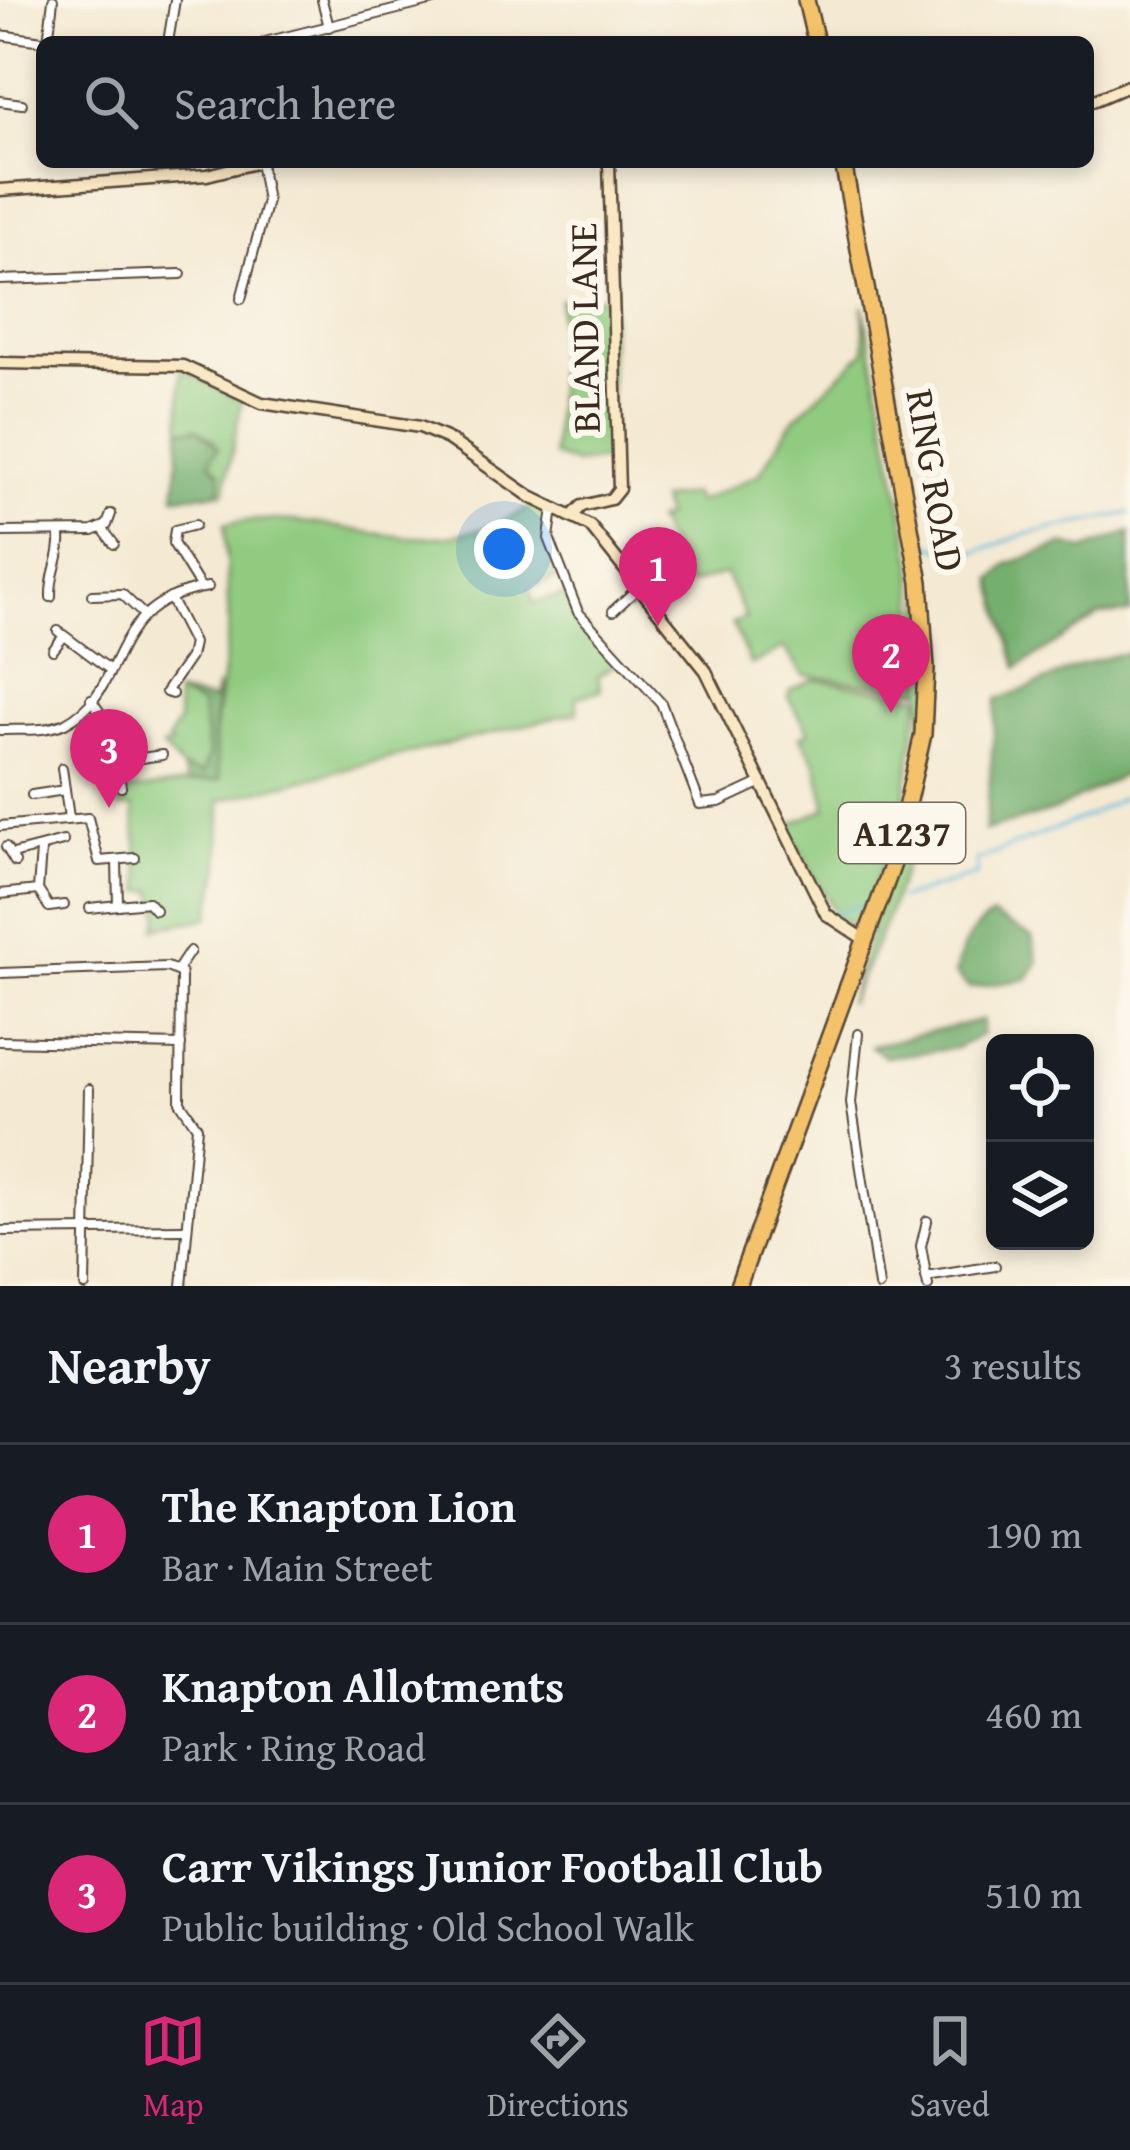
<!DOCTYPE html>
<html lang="en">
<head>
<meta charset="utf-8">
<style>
  :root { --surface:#171b24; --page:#242831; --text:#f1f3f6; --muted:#9ea1a6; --line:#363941; --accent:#db2777 }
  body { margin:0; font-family:"Gentium Book Plus",serif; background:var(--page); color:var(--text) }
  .controls { position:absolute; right:36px; bottom:36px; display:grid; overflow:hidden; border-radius:18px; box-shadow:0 6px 18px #0003 }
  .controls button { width:108px; height:108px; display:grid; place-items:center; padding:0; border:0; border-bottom:3px solid var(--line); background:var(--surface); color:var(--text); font:60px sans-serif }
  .you { position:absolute; left:504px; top:549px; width:42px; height:42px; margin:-30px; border:9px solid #fff; border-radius:50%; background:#1a73e8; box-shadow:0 0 0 18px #1a73e833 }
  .badge { display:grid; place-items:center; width:78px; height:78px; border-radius:50%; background:var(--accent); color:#fff; font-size:39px; font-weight:700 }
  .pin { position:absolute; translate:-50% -99px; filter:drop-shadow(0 3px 6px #0008) }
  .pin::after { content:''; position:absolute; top:63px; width:42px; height:36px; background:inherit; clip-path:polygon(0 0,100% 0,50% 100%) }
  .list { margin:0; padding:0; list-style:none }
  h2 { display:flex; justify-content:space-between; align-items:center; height:156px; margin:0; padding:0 48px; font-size:51px }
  h2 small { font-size:39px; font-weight:400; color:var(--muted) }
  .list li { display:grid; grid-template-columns:78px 1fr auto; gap:36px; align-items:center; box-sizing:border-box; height:180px; padding:0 48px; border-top:3px solid var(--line) }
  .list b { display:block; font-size:45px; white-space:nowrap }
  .list p { margin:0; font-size:39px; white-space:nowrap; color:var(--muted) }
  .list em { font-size:39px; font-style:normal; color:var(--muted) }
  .icon { flex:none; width:66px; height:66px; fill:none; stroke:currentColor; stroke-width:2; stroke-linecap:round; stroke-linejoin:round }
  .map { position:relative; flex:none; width:1130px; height:1286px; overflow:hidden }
  .search { position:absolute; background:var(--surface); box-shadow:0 6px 18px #0003; left:36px; right:36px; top:36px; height:132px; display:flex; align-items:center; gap:30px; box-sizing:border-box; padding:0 42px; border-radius:18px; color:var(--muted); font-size:45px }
  .sheet { height:696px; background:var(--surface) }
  nav { display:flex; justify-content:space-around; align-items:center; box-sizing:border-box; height:168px; border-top:3px solid var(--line); background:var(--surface); font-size:33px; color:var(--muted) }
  nav a { display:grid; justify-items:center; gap:6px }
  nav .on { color:var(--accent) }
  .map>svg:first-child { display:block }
  .green { fill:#90cb80; stroke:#667a4f; stroke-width:3 }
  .forest { fill:#74af6e; stroke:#586c46; stroke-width:3 }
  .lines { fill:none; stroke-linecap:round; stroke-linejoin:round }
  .stream { stroke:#5fb9dc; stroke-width:3 }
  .street-casing { stroke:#574739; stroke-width:12 }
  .secondary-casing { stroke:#574739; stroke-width:15 }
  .highway-casing { stroke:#574739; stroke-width:20 }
  .street { stroke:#fff; stroke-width:8 }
  .secondary { stroke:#fae7c3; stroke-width:10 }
  .highway { stroke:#f3c26a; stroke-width:15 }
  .labels { text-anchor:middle; stroke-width:12; stroke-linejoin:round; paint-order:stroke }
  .shield { fill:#fbf7ec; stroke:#75685c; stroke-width:3 }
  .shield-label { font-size:36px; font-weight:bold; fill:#3b2a1e }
  .street-label { font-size:39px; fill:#3b2a1e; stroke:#fbf7ec }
</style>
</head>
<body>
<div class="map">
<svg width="1130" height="1286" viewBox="0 0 1130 1286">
  <rect width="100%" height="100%" fill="#fbf7ec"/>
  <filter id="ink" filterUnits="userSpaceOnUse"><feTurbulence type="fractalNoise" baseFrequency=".00833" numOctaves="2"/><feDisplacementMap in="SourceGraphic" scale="24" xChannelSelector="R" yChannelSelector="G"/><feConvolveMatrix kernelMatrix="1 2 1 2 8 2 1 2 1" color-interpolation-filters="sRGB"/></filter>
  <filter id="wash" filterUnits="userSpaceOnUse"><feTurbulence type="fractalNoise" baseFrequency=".004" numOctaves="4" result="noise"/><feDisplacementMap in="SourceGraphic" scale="48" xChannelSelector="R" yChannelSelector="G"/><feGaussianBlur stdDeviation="2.7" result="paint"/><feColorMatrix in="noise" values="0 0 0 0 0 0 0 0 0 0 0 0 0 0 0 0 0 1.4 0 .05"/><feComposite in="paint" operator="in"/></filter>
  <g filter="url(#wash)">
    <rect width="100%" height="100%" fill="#f4e9d2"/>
    <g class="green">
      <path d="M873,266l54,282 -7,-2z"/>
      <path d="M610,297v162l-34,5 -23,-8 7,-156z"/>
      <path d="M863,305l50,258 8,127 -117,-15 -20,-27 -33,17 -19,-42 14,-5 -21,-44 -37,11 -32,-65 9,-2 -5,-18 32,-6 6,8 61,-28 35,-55 71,-68z"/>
      <path d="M181,370l61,31 -18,92h-9l5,-20 -10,-11 5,-21 -18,-13 -16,1z"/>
      <path d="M527,500l22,11 -4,24 13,42 -29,11 5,15 31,-8 16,29 37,39 -20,13 3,14 -25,7 2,15 -357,88 -1,68 -11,50 -53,10 4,-12 -6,-25h-12l-9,-84 -13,1 -1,-16 101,-13 -6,-40 15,-113 -4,-102c111,-21 191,52 305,-17z"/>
      <path d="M923,556c9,11 9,36 11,52 17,134 -26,277 -86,396l74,-234z"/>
      <path d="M815,679l105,17 -18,121 -43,109 -20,-6 -52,-94 40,-18 -11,-45 -16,-27 9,-4 -21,-35 2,-7z"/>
      <path d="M176,694l25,11 8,50 -7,19 -16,-1 -24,-26 10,-2 -4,-4 10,-20z"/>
    </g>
    <g class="forest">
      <path d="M197,428l21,19 -8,15 10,11v15l-5,5 -40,3 6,-67z"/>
      <path d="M1130,532v81l-30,2 -83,53 -24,-88 15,-16 57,-20 19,6z"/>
      <path d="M1130,653v118l-74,39 -71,21 12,-132c46,-12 85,-42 133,-46z"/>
      <path d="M217,685l-3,54 6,41 -33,3 -5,-14 20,5 7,-19 -8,-50 -25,-11 37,6z"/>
      <path d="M992,916l40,21 6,26 -11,16 -58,9 -14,-14c5,-24 15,-46 37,-58z"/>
      <path d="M983,1020l-1,14 -25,14 -72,9 -14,-11z"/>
    </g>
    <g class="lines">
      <g class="stream">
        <path d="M928,544l35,12 64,-22 103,-21"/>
        <path d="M1093,813l37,-19"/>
        <path d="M970,877l7,-3 -1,-13 114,-46"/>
        <path d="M900,899l68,-22"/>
        <path d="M835,913l30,-9"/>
      </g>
    </g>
  </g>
  <g filter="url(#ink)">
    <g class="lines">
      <defs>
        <g id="street">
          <path d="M322,0l7,27"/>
          <path d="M0,35l50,7"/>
          <path d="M48,42l5,-42"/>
          <path d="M168,42l7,-42"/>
          <path d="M265,42l169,-42"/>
          <path d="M0,101l22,3"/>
          <path d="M0,280l181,-6"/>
          <path d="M241,299l26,-98 -7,-39"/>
          <path d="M553,508l-4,30 29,74 83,91 39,101 19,-2 43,-20"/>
          <path d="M195,525l-20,5 -2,13 28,45"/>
          <path d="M102,528l12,16"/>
          <path d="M0,532l93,-1 14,-6 4,-11"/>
          <path d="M92,595l30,-1 22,21"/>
          <path d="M51,597c-1,-26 11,-38 9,-64"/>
          <path d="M170,598l23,45 -3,14 -24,35 6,2"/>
          <path d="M613,611l25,-23"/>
          <path d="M58,631l51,38"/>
          <path d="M53,650l11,-14"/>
          <path d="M91,699l20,30 10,58"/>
          <path d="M0,730c21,-1 46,2 65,-7 66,-34 37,-119 143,-136"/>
          <path d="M114,762l48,-7"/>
          <path d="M62,768l7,50"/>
          <path d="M32,795l33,-5"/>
          <path d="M0,826l88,-8 11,43 36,-3"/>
          <path d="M6,847l9,15"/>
          <path d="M13,854l50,-13"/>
          <path d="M38,890l3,-40"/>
          <path d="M38,890l11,17 15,-2"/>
          <path d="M0,894l38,-4"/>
          <path d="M118,905l30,-3 7,8"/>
          <path d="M90,908l28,-3 -1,-44"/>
          <path d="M178,969l12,-18"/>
          <path d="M0,973l167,-6 14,6 -1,129 17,25 -15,159"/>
          <path d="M858,1034l-7,69 28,183"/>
          <path d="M0,1041l181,4"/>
          <path d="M927,1221l-6,25 7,40"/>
          <path d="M0,1231l184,-2"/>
          <path d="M926,1277l69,-11"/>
          <path d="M85,1286l4,-197"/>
        </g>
        <g id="secondary">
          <path d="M1088,103l42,-18"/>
          <path d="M0,190l207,-15 52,-13"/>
          <path d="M0,363l183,3 79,37 158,24 28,12 83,58 59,29 116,145 120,243 38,25"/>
          <path d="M572,516l10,-10 29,-7 8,-10 -10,-327"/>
        </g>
        <g id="highway">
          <path d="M806,0l10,42"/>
          <path d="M738,1286l156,-425 29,-127 3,-66 -6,-86 -77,-420"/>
        </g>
      </defs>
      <use href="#street" class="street-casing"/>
      <use href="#secondary" class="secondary-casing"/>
      <use href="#highway" class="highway-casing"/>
      <use href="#street" class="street"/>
      <use href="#secondary" class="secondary"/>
      <use href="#highway" class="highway"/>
    </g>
  </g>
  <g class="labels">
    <rect class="shield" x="839" y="803" width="126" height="60" rx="9"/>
    <g class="shield-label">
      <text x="902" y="846">A1237</text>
    </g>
    <g class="street-label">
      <text transform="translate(584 328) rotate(-91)" y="14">BLAND LANE</text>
      <text transform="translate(936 480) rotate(80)" y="14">RING ROAD</text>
    </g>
  </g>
</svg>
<div class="controls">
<button><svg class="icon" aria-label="locate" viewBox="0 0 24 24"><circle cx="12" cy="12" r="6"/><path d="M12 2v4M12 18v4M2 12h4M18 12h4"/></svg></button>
<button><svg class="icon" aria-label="layers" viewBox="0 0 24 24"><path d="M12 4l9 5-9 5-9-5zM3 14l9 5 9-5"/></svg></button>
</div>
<div class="you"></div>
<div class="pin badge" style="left:658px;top:626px">1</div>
<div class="pin badge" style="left:891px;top:713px">2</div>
<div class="pin badge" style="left:109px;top:808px">3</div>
<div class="search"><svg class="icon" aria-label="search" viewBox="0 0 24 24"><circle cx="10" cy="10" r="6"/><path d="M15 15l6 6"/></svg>Search here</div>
</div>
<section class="sheet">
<h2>Nearby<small>3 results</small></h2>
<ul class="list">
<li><span class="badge">1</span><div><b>The Knapton Lion</b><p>Bar · Main Street</p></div><em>190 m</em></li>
<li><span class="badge">2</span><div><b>Knapton Allotments</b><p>Park · Ring Road</p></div><em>460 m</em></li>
<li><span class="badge">3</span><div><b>Carr Vikings Junior Football Club</b><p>Public building · Old School Walk</p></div><em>510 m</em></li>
</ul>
</section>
<nav>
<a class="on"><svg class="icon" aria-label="map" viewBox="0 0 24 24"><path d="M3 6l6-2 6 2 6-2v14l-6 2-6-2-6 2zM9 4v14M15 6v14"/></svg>Map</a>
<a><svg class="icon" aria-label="directions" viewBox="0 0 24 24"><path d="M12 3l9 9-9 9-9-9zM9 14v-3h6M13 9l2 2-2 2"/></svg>Directions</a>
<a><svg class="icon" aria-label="saved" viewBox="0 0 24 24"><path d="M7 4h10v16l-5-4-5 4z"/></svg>Saved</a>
</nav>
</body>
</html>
